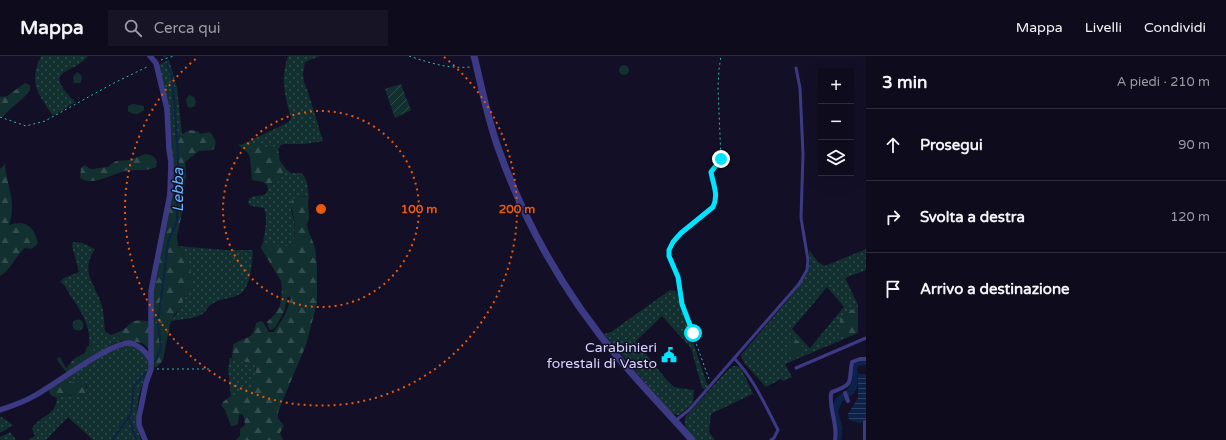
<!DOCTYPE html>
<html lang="it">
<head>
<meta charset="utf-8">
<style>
  :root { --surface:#0e0b1c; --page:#171425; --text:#f1f3f6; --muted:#9b9ba3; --line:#2e2b3b }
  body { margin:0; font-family:"Varela Round",sans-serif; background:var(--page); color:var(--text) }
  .controls { position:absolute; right:12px; top:12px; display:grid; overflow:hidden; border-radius:0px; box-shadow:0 4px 16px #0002 }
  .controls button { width:36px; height:36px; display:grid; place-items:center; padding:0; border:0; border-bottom:1px solid var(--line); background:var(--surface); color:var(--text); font:20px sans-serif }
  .stop { position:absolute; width:12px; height:12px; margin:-9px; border:3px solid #00e5ff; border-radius:50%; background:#fff }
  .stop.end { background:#00e5ff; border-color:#fff; box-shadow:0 1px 4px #0008 }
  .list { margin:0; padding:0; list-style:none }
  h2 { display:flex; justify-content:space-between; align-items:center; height:52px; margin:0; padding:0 16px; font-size:17px }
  h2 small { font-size:13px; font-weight:400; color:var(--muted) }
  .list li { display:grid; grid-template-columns:26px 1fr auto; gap:12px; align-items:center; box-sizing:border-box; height:72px; padding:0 16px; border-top:1px solid var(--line) }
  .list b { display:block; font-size:15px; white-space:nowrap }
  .list em { font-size:13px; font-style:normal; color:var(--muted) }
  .icon { flex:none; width:22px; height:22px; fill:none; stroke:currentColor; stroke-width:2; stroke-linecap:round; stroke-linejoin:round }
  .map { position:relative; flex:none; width:866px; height:384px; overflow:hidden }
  header { display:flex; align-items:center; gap:24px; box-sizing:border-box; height:56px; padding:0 20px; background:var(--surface); border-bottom:1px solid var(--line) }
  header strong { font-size:19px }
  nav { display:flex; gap:22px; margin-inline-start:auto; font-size:14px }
  .search { width:280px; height:36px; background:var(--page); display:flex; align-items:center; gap:10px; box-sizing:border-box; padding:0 14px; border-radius:0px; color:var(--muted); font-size:15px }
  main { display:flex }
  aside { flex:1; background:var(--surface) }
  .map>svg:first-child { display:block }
  .grass { fill:url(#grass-dots); fill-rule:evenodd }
  .forest { fill:url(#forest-firs) }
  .garden { fill:url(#garden-furrows) }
  .water { fill:url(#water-rules) }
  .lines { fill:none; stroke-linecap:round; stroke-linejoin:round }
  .stream { stroke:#0c2248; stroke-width:2 }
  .canal { stroke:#0c2248; stroke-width:7 }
  .path { stroke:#2fb8b0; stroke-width:1; stroke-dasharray:2 3; stroke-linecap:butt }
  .service { stroke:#3d3a85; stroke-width:3 }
  .pedestrian { stroke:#3d3a85; stroke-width:4 }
  .minor { stroke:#3d3a85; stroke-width:5.5 }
  .tertiary { stroke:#3d3a85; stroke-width:7 }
  .route { stroke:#00e5ff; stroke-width:5 }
  .ring { fill:none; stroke:#e8590c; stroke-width:2; stroke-dasharray:2 4 }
  .labels { text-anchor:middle; stroke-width:3; stroke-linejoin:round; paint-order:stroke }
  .poi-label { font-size:14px; fill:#d9d4ff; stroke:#130f26; text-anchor:end }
  .water-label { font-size:15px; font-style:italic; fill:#62b6ff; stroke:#130f26 }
  .centre { fill:#e8590c; stroke:#130f26; stroke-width:2 }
  .ring-label { font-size:12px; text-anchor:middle; font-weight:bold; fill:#e8590c; stroke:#130f26; stroke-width:3; stroke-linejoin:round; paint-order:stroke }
</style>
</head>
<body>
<header>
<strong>Mappa</strong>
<div class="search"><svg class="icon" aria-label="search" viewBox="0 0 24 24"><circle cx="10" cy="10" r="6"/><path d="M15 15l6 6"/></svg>Cerca qui</div>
<nav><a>Mappa</a><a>Livelli</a><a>Condividi</a></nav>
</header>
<main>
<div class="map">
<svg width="866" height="384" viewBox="0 0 866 384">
  <defs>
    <pattern id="grass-dots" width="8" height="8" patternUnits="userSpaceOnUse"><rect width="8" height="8" fill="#12302f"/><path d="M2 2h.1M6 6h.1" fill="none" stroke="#344d4e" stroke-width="1.8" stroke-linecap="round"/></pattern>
    <pattern id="forest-firs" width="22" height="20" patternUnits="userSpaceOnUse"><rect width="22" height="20" fill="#12302f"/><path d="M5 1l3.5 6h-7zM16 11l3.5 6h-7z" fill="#344d4e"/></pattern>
    <pattern id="garden-furrows" width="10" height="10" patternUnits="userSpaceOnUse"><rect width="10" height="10" fill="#12302f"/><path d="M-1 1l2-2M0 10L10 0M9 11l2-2" fill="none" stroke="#344d4e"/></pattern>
    <pattern id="water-rules" width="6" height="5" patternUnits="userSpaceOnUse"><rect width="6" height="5" fill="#0c2248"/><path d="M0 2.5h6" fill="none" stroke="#2f4163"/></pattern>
  </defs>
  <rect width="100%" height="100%" fill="#130f26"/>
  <g class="grass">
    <path d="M41,0h47c-16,20 -47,11 -13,46l-22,14c-15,-23 -25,-32 -12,-60z"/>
    <path d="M288,0h32l-15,6 -2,12 1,8 4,10 15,49 -18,3h-20l-16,4 -12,-4h-14l46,-22 2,-4c-6,-23 -11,-38 -3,-62z"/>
    <path d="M169,4l8,27 5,48 -9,3 -2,11 -14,-84z"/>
    <path d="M286,113l5,4h10l3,3 3,6 2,14 -10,1 -8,13c4,10 4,22 3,33 -14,8 -17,2 -31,-1 2,-11 5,-23 1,-34l-13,-2 -3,-3c1,-9 12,-6 18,-9l2,-4 -1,-5c14,-4 12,-3 19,-16z"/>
    <path d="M73,186l9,1 13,6c-16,24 1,35 7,57 2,8 2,17 3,25l5,4 4,-1 9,6 -12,5 -28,19 9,-18 -3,-1c3,-23 -14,-41 -25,-60l-4,-3 4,-4 15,-6 -7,-26z"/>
    <path d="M178,190l47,4h28c-1,13 -2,42 -17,46 -8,3 -17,3 -24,8 -4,2 -5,6 -8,9 -6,5 -25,7 -33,8l10,-13 2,-7 7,-10 -2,-30z"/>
    <path d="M866,193v21l-21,8 13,27v6l-7,-1 -12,11c1,9 3,13 12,15l-66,28 7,13 -9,4 -2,-2 -15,8 -22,-24 -3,-8 55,-65 11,-17 3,-10 -1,-13 9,12 7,4zM827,231l17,20 -34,41 -18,-19z"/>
    <path d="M670,234l6,1 32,96 -4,2 -2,-1 -11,-40 -29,-32 -26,25 29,37 9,9 20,3 -1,12 -4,5 -10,8h-3l-6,-3 -66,-78 7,-2z"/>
    <path d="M124,289c14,2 18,6 26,17 -2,9 -6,16 -8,24 -6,17 -7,38 -1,54h-48l-25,-23 -22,23h-18l7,-4 -3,-7c8,-15 23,-11 25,-31l8,-3 7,1 15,-8 -1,-5 -5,-1 -15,1 -3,-4 52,-32z"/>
    <path d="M230,302l17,5h5l4,3 -1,9 -3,14 -21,8 -3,-28z"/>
    <path d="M733,310h4l4,2 13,28 -2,-2 -41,20 -2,18 6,8h-19c-6,-7 -13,-12 -11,-23l42,-46z"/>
    <path d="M0,360l13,9 -13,8z"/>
    <path d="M10,376l6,8h-16v-3z"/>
  </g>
  <g class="forest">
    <circle cx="624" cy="14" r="5"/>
    <path d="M77,16c5,3 6,6 3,11h-6l-1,-6z"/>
    <path d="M25,27l5,2v5c-7,11 -19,16 -27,27l-3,-1v-20l2,1 5,-1z"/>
    <path d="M189,39l5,2 2,5 -1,4 -5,2 -3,-2 -1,-7z"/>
    <path d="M133,48l11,2v4c-7,5 -8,6 -16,1v-5z"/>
    <path d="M189,74l8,1 4,3 8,-2c6,4 9,12 4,18l-14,1 -14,11 1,14 -4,24 1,9 -6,27 1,10 10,15 4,18 -2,12 -7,10 -2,7 -7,7 -4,9 -7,36 -4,5 -4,3c-5,-7 -1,-14 -8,-21 -7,-8 -16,-3 -25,-7 -2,-1 -5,-4 -8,-6 9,-3 11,-6 17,-11 4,-4 13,-2 17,-2l3,-24 15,-80 3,-48 -1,-6 5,-25 5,-1z"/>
    <path d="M243,88h14l12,4 12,-3 -3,4 2,12 6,8c-7,13 -5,12 -19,16l-4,-3 -11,-2 -2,-23 -2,-4 -10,-8z"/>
    <path d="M145,98c9,1 13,4 11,13 -10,5 -21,2 -31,4 -12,3 -21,9 -33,10 -5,1 -8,-1 -12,-3l1,-10 3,-3 7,4 16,-2 9,-6 13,-1z"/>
    <path d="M5,108c2,23 12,38 4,61 16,-6 25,1 29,18 -4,5 -7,7 -13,5 -10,8 -14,22 -25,28v-107z"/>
    <path d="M309,140l-1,7 1,15 -2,6 1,6 7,17 2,19v37l-11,42 -28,67v6l6,8 -4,7 3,7h-47l4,-4v-7l5,-4 -1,-8 -2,-3 -3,1 -1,9 -4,2h-3l-6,-16 -4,-5c6,-10 21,-12 31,-17l3,-13 1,-9c-6,-6 -17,-2 -24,-8l1,-13c12,-10 19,-2 23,-22l4,-2 3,1 6,10h5l11,-17 6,-17 -3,-1 -4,15 -9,16 -5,2 -2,-4 -1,-4 8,-8 5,-8 2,-17 -1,-8 -20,-33 2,-6c14,2 17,9 31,1 1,-8 1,-16 0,-24 -1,-8 -4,-13 -2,-20l7,-2z"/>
    <path d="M849,253l9,2v22l-7,3 -7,-1 -5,-8 1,-10z"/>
    <circle cx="78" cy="269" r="5.5"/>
    <path d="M792,280l9,8 4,7 -1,2 -11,5 -3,-2 -1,-11z"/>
    <path d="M89,289l4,2 1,8 -26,19 -9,-11 -2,-5 3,-1 6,11 9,-10 10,-5 2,-6z"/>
    <path d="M63,323l3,4 18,-2 2,2v9c-7,9 -11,3 -20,3 -3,0 -6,2 -9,3l-6,-3 -2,-4 1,-3z"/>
  </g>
  <path class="garden" d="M401,28l10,26 -16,8 -10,-29z"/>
  <path class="water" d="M858,318h8v48l-7,1 -10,-3 -1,-6 10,-16z"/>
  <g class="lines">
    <g class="stream">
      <path d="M164,0l1,2"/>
      <path d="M155,306l6,-14 -3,-25 10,-81 9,-21 1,-64 -4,-58 -2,-22 -5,-13"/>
      <path d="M129,361l7,23"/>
      <path d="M112,384l15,-20 4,-7 3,-27 13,-14"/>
    </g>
    <path class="canal" d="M838,384l1,-12 -4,-14v-5l4,-9 12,-9 3,-5v-21l5,-3h7"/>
    <g class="path">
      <path d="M409,0c21,7 39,13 61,11"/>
      <path d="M161,4l13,-4"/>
      <path d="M0,61l26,9 19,-5 67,-37 37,-18"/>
      <path d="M157,313h55"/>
      <path d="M709,323c-9,-25 -18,-50 -27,-75 -3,-8 -2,-18 -4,-27 -2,-8 -12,-19 -9,-28 7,-20 44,-35 46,-47 2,-10 -3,-20 -4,-30l10,-13 -3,-71 1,-19 2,-13"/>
    </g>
    <g class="service">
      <path d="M734,302c20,21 31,47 44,72l-4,8 -3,2"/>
      <path d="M796,312l70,-30"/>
      <path d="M675,365l14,-11 110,-126 8,-14 1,-10 -7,-42 2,-64 -3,-66 -4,-20"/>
    </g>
    <g class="pedestrian">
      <path d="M845,337l3,8"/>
      <path d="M835,384c3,-16 -6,-30 -4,-46l1,-2c23,-8 16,-9 20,-30l8,-3h6"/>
      <path d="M865,384v-18"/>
    </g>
    <g class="minor">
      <path d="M0,354c12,-4 24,-8 34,-14 19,-10 78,-55 96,-53 10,2 16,9 21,17"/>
      <path d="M145,384l-6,-15v-8l7,-34 5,-14v-78l19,-97 1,-32 -2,-13 -2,-40 -11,-46 -6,-7"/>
    </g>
    <path class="tertiary" d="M474,0c8,32 14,66 26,97 27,75 69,147 121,208 23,27 48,53 71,79"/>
  </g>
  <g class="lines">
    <path class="route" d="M693,277l-11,-29 -4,-27 -9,-21v-6l4,-8 8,-9 32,-26c6,-12 0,-23 -2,-35l10,-13"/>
  </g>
  <g class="ring">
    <circle cx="321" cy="153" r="98"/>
    <path d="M444 1A196 196 0 1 1 198 1"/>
  </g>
  <defs>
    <symbol id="civic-bare" viewBox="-9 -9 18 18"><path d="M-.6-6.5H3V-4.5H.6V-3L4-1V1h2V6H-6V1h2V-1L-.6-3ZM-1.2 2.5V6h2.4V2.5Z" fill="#00e5ff" stroke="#130f26" stroke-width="2.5" paint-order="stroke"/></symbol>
  </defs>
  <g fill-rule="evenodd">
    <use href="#civic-bare" x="658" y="288" width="22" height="22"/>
  </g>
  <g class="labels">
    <g class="poi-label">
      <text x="657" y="296">Carabinieri<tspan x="657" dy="16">forestali di Vasto</tspan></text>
    </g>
    <g class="water-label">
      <text transform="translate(178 134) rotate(-90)" y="5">Lebba</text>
    </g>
  </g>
  <circle cx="321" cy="153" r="6" class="centre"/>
  <g class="ring-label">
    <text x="419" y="157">100 m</text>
    <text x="517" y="157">200 m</text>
  </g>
</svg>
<div class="controls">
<button>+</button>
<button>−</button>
<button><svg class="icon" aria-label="layers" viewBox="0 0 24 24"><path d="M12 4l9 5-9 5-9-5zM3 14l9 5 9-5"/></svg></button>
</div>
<div class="stop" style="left:693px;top:277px"></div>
<div class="stop end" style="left:721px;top:103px"></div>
</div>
<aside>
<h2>3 min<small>A piedi · 210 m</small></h2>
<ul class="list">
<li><svg class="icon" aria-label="ahead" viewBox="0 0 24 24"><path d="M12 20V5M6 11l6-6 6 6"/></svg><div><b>Prosegui</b></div><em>90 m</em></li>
<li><svg class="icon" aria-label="right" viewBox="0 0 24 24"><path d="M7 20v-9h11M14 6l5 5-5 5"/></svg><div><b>Svolta a destra</b></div><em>120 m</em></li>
<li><svg class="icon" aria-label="arrive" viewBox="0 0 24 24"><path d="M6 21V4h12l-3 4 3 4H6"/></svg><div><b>Arrivo a destinazione</b></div></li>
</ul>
</aside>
</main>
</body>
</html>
